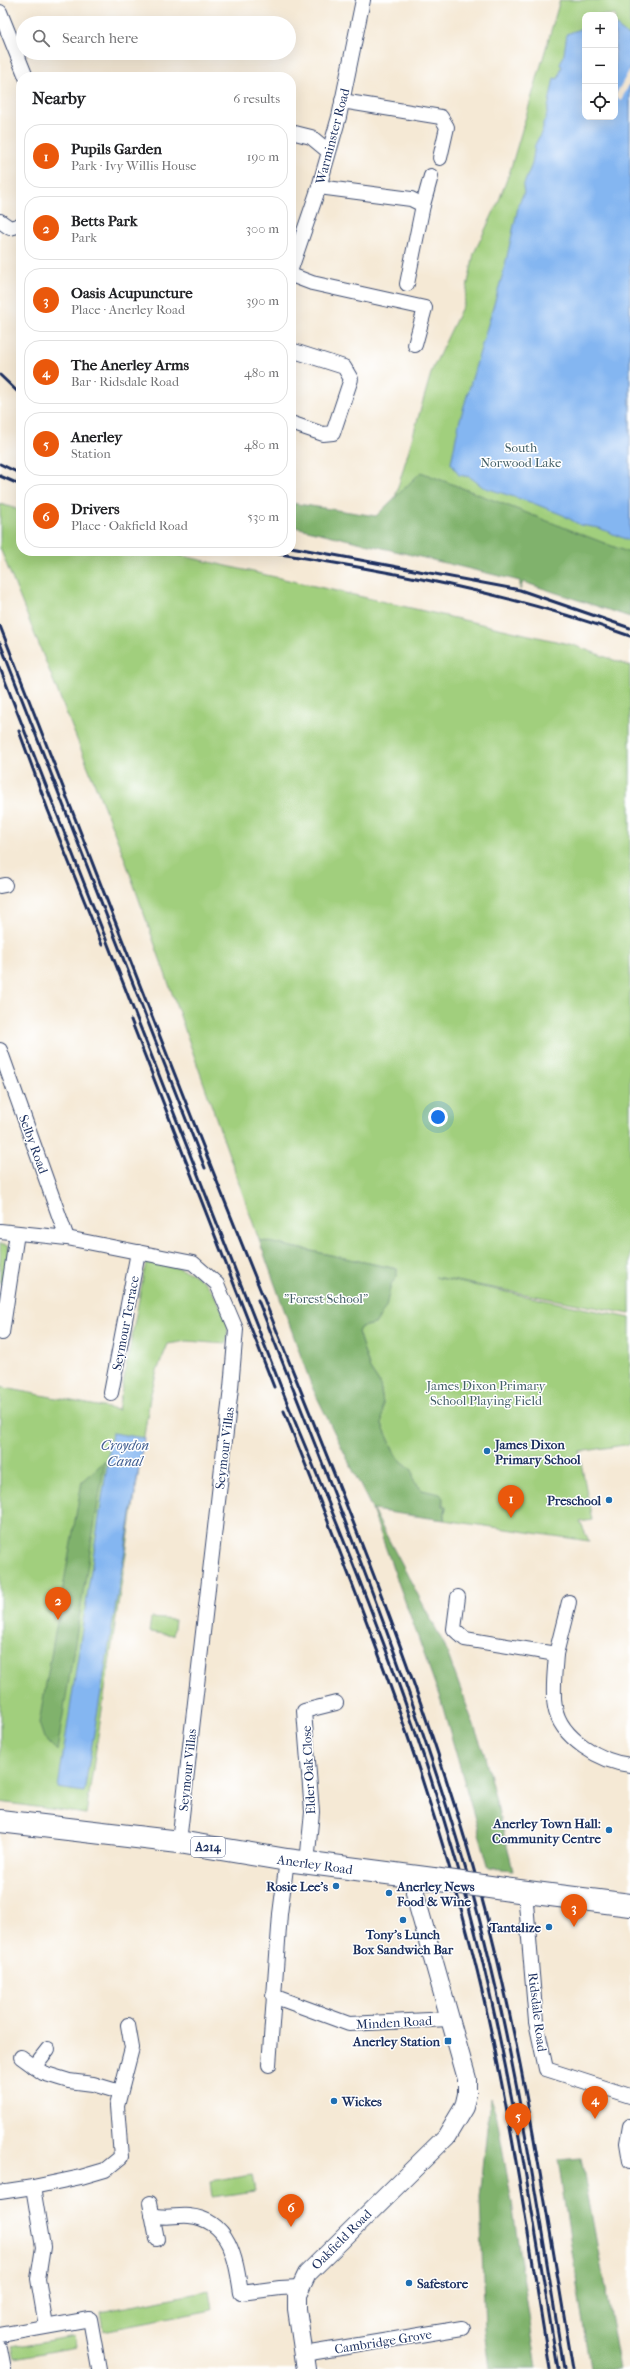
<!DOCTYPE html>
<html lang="en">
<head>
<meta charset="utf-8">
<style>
  :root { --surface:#fff; --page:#f2f2f2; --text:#202124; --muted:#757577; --line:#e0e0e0; --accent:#ea580c }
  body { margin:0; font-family:"IM FELL French Canon",serif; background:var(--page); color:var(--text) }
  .controls { position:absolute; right:12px; top:12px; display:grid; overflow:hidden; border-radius:8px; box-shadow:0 4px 16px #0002 }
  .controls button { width:36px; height:36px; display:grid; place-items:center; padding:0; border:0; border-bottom:1px solid var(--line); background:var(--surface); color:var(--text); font:20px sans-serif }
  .you { position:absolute; left:438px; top:1117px; width:14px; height:14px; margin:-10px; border:3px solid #fff; border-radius:50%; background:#1a73e8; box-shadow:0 0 0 6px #1a73e833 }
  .badge { display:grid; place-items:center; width:26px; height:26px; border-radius:50%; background:var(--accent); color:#fff; font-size:13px; font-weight:700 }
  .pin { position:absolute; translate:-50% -33px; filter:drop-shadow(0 1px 2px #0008) }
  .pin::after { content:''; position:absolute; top:21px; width:14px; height:12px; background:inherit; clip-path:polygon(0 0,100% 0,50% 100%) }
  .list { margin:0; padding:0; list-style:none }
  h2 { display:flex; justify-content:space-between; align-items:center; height:52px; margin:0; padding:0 16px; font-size:17px }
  h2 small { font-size:13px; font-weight:400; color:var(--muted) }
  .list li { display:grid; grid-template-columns:26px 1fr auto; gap:12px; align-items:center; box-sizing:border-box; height:64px; margin:0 8px 8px; padding:0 8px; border:1px solid var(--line); border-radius:16px }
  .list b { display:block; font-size:15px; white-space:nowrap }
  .list p { margin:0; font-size:13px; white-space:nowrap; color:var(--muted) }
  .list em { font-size:13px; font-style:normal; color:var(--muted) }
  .icon { flex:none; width:22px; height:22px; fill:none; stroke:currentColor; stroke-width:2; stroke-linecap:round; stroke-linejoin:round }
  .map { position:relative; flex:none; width:630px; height:2369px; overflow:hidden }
  .search { position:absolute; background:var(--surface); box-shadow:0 4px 16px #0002; left:16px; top:16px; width:280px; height:44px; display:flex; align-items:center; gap:10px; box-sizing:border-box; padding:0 14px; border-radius:22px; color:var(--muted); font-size:15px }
  .panel { position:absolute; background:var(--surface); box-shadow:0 4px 16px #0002; left:16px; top:72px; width:280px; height:484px; border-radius:16px }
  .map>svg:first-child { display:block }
  .green { fill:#a1cf7d; stroke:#5e7f6e; fill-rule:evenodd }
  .forest { fill:#80b26c; stroke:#4e7065 }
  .water { fill:#84b6f1; stroke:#5072a8 }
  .pier { fill:#f5e9d5 }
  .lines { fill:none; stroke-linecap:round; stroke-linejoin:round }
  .minor-casing { stroke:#3c4b70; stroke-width:16 }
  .tertiary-casing { stroke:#3c4b70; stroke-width:20 }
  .primary-casing { stroke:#3c4b70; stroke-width:24 }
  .minor { stroke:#fff; stroke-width:14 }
  .tertiary { stroke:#fff; stroke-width:18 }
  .primary { stroke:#fff; stroke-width:22 }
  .rail { stroke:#1b2f5e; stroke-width:3 }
  .primary-bridge-casing { stroke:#3c4b70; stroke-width:24; stroke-linecap:butt }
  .primary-bridge { stroke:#fff; stroke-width:22 }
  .poi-dot { fill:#1f6fb2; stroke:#fff; stroke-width:1.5 }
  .labels { text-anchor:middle; stroke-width:3; stroke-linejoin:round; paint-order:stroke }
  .shield { fill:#fff; stroke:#5f6d8e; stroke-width:1 }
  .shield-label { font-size:12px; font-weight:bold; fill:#1b2f5e }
  .street-label { font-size:13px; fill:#1b2f5e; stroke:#fff }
  .park-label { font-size:13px; fill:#435f67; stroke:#fff }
  .poi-label { font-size:13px; font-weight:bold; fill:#1b2f5e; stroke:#fff; text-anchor:end }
  .water-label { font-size:14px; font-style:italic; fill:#405e91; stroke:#fff }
</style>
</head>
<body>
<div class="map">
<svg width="630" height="2369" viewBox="0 0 630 2369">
  <rect width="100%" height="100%" fill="#fff"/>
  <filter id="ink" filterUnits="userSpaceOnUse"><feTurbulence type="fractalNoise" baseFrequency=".025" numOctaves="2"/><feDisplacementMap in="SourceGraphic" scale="8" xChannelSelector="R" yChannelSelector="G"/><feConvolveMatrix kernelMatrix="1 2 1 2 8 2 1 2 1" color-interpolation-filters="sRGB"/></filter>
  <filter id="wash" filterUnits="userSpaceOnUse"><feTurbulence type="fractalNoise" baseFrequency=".012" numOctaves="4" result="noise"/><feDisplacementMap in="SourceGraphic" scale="16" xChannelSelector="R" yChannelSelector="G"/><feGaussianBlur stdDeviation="0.9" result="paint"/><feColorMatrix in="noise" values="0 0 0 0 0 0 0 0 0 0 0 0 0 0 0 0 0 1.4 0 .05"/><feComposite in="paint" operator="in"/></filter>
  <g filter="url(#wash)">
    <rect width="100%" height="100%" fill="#f5e9d5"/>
    <g class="green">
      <path d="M560,0h70v611l-245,-79 47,-162 32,-67 10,-50 24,-50 12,-32zM585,15h30v102h-30z"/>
      <path d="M0,504l21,6v41h140l412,94 57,21v648l-195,-37 195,41v126l-51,8 13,68 -12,2 9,19 -145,-21 2,-13 -3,-1 -1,-4 -6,-8 -14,-4 -8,-9 -2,-11 -16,-14 -14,-32 1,-20 -3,-20 -10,-15 -12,-37 3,-5 14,-3c9,-13 11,-24 16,-38 2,-7 6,-9 6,-17l-138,-29 -136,-386 -123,-306z"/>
      <path d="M0,1244l9,2 -5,41 -4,-5z"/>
      <path d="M146,1262c36,5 60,10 75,46 3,5 7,12 7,17 0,6 -1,13 -2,19l-39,-3 -19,3 -11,27 -7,26 -64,417 -86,-12v-415l118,23z"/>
      <path d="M151,1618l24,2 -2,15 -24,-3z"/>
      <path d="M252,2175l3,16 -43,6 -2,-15z"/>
      <path d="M209,2291l3,19 -109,21 -3,-19z"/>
      <path d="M74,2336l2,11 -61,11 -3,-11z"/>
    </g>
    <g class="forest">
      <path d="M421,472l209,81v64l-107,-35 -3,8v-9l-229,-55v-23l85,13z"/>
      <path d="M259,1240l138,29v8l-6,7 -5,23 -11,17 -14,3 -3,5 12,37 10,15 3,20 -1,20 14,32 16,14 2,11 8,9 18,4 3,4v8h3l-2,14 -71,-10 71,134 40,109 29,117 -24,-2 -48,-167 -69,-191v-1l-60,-122z"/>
      <path d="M105,1461l-48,290 -13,-13 -5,-15 43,-242z"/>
      <path d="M490,2098l7,20 15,85 25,166h-47l-5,-39 -5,-132z"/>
      <path d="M581,2158l39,211h-30l-32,-209z"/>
    </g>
    <g class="water">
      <path d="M615,25l15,12v504l-31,-13 -19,-3 -17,-10 -30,-12 -50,-16 -13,-10 -11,-2 -8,-12 8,-40 45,-153 15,-67 5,-10 -1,-6 9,-23 3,-19 8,-16v-6l3,-5 8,-40 4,1 4,-13 -2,-1 4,-11 3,-20 18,-7v90h30z"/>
      <path d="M112,1433l32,5 -60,354 -26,-4z"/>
    </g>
    <path class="pier" d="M630,69v14l-9,17 -6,-4z"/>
  </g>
  <g filter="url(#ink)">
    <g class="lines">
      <defs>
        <g id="minor">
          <path d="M0,12l26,65"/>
          <path d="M342,101l99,16 6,10 -7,31"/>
          <path d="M291,132l20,5 17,14"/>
          <path d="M319,187l92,12 12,6 -16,79"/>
          <path d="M423,205l8,-29"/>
          <path d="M0,221l10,7 11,-3"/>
          <path d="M291,269l28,-82 20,-70 24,-117"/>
          <path d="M291,275l21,8 113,25 -10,37"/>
          <path d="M291,350l53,17 7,12 -18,54 -10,1 -32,-11"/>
          <path d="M0,886l5,-1"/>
          <path d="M0,1050l67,188"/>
          <path d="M0,1231l67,7 126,25 24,21 19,45 -5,59 -52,454"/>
          <path d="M2,1333l15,-100"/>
          <path d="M111,1393l27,-141"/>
          <path d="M458,1597l-4,32 11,10 91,15c-1,17 -4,37 -1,53 5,31 46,55 75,58"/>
          <path d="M556,1654l13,-52"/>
          <path d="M307,1863l5,-51 -8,-101 32,-8"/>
          <path d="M525,1891l11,131 10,47 84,27"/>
          <path d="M273,1996l76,28 100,-5"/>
          <path d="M21,2057l22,16 26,8 24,3 27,8"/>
          <path d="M269,2065l11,-151 7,-54"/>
          <path d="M34,2067l14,-18"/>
          <path d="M630,2126l-3,17 3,18"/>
          <path d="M0,2192l33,-5"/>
          <path d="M150,2203l7,36"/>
          <path d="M152,2215c13,4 24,0 37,1 42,4 47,45 52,77l39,-5 19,-1"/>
          <path d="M46,2326l-8,-47 5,-32 -10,-60 48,-10 24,-7 16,-13 -4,-51 15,-58 -4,-23"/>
          <path d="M0,2335l90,-16 9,50"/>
          <path d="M0,2348l4,21"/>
          <path d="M304,2354l158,-26"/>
        </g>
        <path id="tertiary" d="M306,2369l-9,-60v-14l10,-21 139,-137 18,-30 3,-13v-15l-50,-177 -2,-10 1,-14"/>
        <g id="primary">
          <path d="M0,1821l179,21 108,18 146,19"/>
          <path d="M511,1890l119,15"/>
        </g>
      </defs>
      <use href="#minor" class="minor-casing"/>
      <use href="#tertiary" class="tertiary-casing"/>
      <use href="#primary" class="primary-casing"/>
      <use href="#minor" class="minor"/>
      <use href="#tertiary" class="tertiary"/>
      <use href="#primary" class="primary"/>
      <g class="rail">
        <path d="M0,375l21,20"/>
        <path d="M0,464l21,10"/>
        <path d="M0,476l21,9"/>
        <path d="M291,547l229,43 110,38"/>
        <path d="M261,551c128,20 247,41 369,85"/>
        <path d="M0,626c87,221 171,443 260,663 73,183 150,365 206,554 52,171 77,350 107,526"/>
        <path d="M0,643l205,525"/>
        <path d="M0,668l288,737c74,176 146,357 191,542 34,139 56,281 79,422"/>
        <path d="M19,731l29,79 54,135"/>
        <path d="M131,1020l143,367"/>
        <path d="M258,1300c72,183 147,365 203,553 50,168 75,343 103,516"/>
        <path d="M284,1411c71,176 141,354 188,539 35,137 55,279 78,419"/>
      </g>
      <defs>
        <path id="primary-bridge" d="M433,1879l78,11"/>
      </defs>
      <use href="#primary-bridge" class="primary-bridge-casing"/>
      <use href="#primary-bridge" class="primary-bridge"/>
    </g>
  </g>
  <g class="poi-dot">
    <circle cx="487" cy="1451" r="4"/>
    <circle cx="609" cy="1500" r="4"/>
    <circle cx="609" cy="1830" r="4"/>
    <circle cx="336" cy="1886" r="4"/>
    <circle cx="389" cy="1893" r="4"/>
    <circle cx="403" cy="1920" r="4"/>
    <circle cx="549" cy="1927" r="4"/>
    <rect x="444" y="2037" width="8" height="8" rx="2"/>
    <circle cx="334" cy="2101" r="4"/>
    <circle cx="409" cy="2283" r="4"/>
  </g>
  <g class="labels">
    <rect class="shield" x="191" y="1837" width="34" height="20" rx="3"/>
    <g class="shield-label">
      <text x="208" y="1851">A214</text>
    </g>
    <g class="street-label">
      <text transform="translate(332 136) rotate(-75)" y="5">Warminster Road</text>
      <text transform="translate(34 1144) rotate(70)" y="5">Selby Road</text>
      <text transform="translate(125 1323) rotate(-79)" y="5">Seymour Terrace</text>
      <text transform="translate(224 1448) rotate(-83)" y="5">Seymour Villas</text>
      <text transform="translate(187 1770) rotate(-84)" y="5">Seymour Villas</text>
      <text transform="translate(308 1770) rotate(-93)" y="5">Elder Oak Close</text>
      <text transform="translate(315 1864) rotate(8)" y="5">Anerley Road</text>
      <text transform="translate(538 2012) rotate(83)" y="5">Ridsdale Road</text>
      <text transform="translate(394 2022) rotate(-3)" y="5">Minden Road</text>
      <text transform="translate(341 2239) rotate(-45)" y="5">Oakfield Road</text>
      <text transform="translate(383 2341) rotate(-9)" y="5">Cambridge Grove</text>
    </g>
    <g class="park-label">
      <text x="521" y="452">South<tspan x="521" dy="15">Norwood Lake</tspan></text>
      <text x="326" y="1303">"Forest School"</text>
      <text x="486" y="1390">James Dixon Primary<tspan x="486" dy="15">School Playing Field</tspan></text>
    </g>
    <g class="poi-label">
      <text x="495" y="1449" text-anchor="start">James Dixon<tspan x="495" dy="15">Primary School</tspan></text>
      <text x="601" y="1505">Preschool</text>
      <text x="601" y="1828">Anerley Town Hall:<tspan x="601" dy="15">Community Centre</tspan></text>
      <text x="328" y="1891">Rosie Lee's</text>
      <text x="397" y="1891" text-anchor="start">Anerley News<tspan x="397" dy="15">Food &amp; Wine</tspan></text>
      <text x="541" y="1932">Tantalize</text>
      <text x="403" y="1939" text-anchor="middle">Tony's Lunch<tspan x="403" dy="15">Box Sandwich Bar</tspan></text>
      <text x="440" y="2046">Anerley Station</text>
      <text x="342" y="2106" text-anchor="start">Wickes</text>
      <text x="417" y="2288" text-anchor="start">Safestore</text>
    </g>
    <g class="water-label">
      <text x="125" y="1450">Croydon<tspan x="125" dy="16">Canal</tspan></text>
    </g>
  </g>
</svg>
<div class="controls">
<button>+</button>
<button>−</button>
<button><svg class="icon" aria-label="locate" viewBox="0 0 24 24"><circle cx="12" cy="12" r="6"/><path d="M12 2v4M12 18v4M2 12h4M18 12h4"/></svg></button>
</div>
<div class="you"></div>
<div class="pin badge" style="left:511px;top:1518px">1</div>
<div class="pin badge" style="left:58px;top:1620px">2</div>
<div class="pin badge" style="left:574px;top:1927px">3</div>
<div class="pin badge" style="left:595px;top:2119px">4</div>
<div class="pin badge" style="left:518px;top:2136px">5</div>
<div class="pin badge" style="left:291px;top:2227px">6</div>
<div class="search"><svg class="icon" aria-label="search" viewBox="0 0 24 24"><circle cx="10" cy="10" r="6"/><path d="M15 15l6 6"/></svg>Search here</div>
<section class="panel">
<h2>Nearby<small>6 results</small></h2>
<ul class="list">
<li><span class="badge">1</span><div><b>Pupils Garden</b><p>Park · Ivy Willis House</p></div><em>190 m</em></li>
<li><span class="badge">2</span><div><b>Betts Park</b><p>Park</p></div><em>300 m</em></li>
<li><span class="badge">3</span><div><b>Oasis Acupuncture</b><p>Place · Anerley Road</p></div><em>390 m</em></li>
<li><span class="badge">4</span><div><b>The Anerley Arms</b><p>Bar · Ridsdale Road</p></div><em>480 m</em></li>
<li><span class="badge">5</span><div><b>Anerley</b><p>Station</p></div><em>480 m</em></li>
<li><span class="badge">6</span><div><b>Drivers</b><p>Place · Oakfield Road</p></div><em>530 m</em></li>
</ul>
</section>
</div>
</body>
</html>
